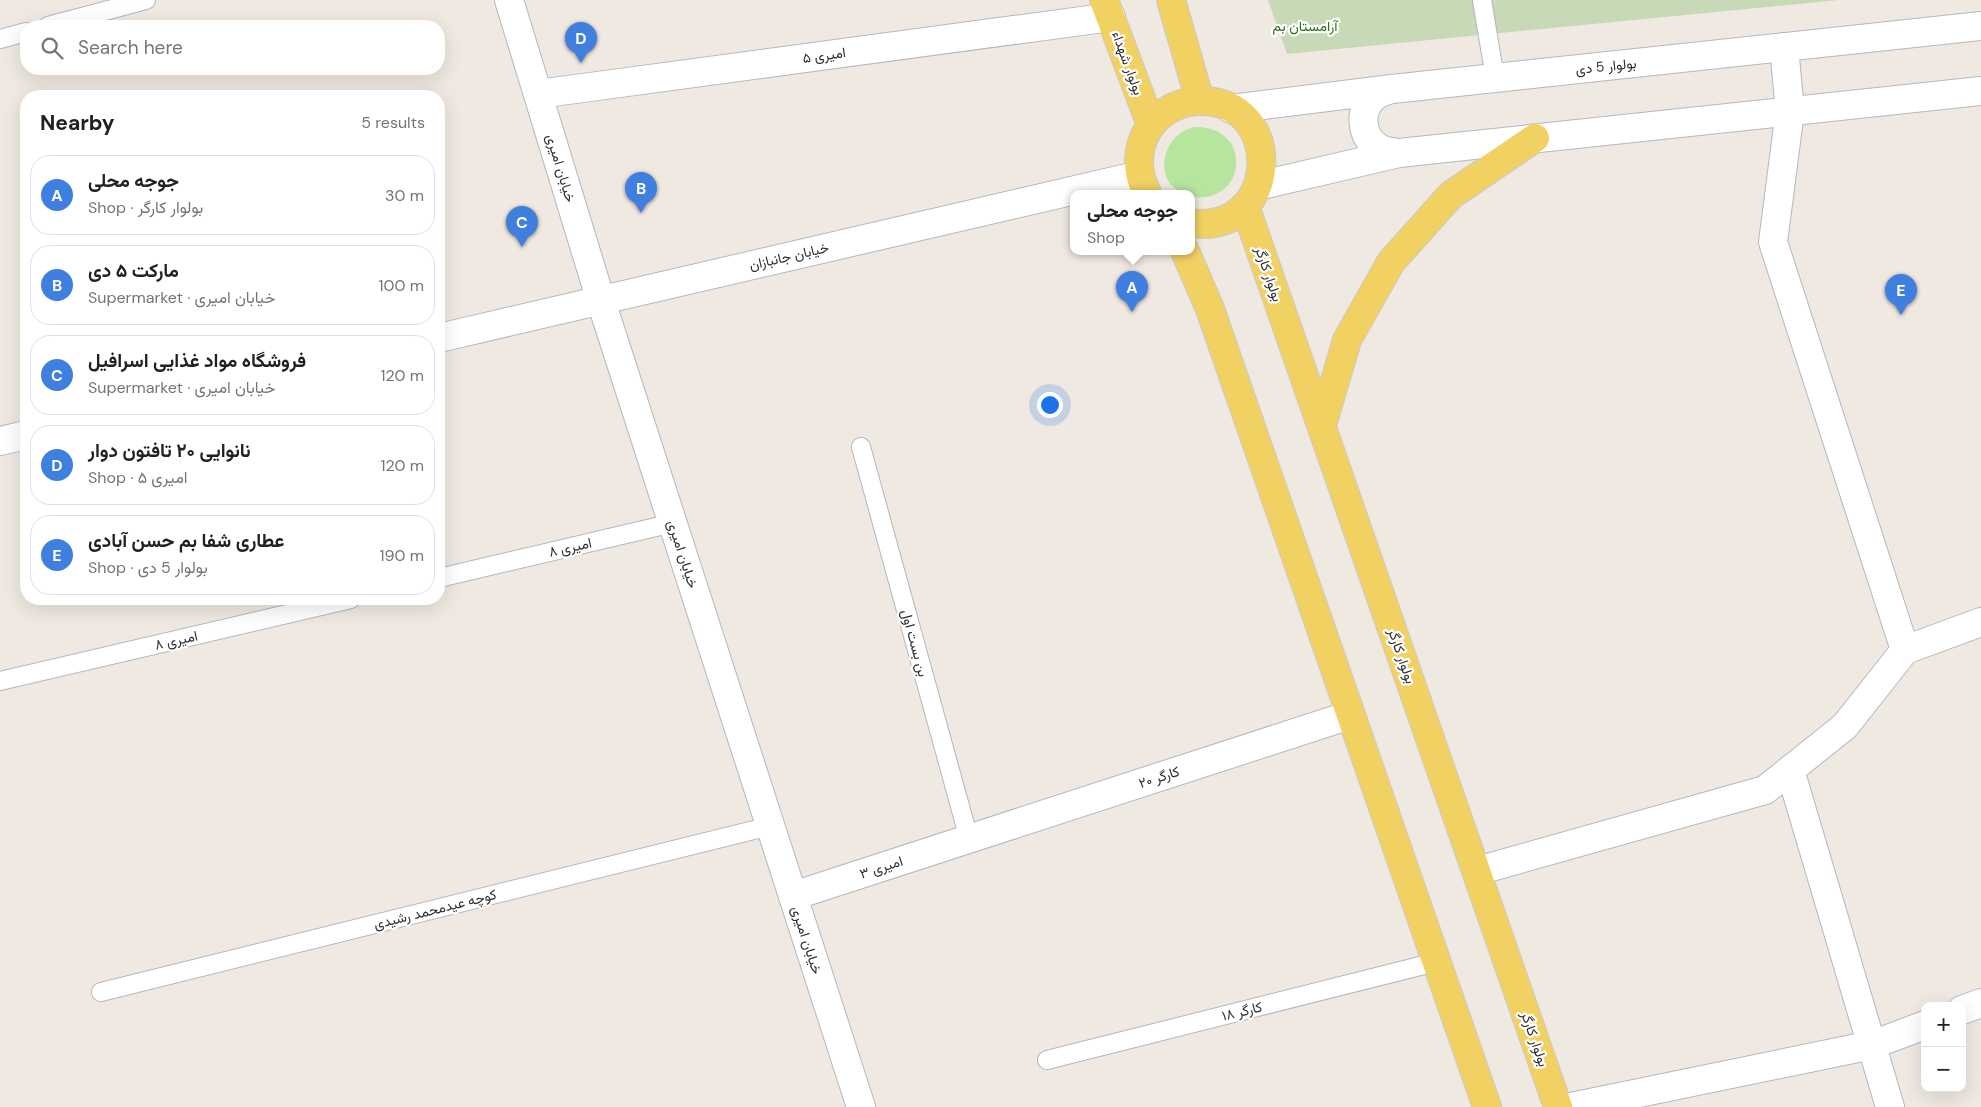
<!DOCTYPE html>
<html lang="en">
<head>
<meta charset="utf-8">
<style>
  :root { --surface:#fff; --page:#f2f2f2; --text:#202124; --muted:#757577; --line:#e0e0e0; --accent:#4264fb }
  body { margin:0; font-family:"DM Sans",Vazirmatn,sans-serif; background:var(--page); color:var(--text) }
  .controls { position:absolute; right:15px; bottom:15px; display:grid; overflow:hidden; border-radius:10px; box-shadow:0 5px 20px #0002 }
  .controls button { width:45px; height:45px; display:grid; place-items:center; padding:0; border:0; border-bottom:1px solid var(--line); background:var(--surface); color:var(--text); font:25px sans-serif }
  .you { position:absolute; left:1049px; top:404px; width:18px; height:18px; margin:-12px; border:4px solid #fff; border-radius:50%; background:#1a73e8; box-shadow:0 0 0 8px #1a73e833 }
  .badge { display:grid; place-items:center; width:32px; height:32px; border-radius:50%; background:var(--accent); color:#fff; font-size:16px; font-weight:700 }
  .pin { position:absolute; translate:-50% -41px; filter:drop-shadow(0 1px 2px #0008) }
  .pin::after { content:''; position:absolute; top:26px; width:18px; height:15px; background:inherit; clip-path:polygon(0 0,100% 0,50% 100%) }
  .popup { position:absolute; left:1070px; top:190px; width:125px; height:65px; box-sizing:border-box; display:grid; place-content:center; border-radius:10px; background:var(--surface); filter:drop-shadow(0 1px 4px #0005); font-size:16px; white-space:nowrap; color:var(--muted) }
  .popup b { font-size:19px; color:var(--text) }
  .popup::after { content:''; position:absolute; left:50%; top:100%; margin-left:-10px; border:10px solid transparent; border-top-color:var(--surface) }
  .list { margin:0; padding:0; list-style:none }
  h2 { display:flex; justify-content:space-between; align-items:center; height:65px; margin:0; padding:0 20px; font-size:21px }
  h2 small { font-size:16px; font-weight:400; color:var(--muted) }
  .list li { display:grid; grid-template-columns:32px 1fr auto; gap:15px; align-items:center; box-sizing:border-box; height:80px; margin:0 10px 10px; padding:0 10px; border:1px solid var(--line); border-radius:20px }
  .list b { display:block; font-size:19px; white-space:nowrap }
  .list p { margin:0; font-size:16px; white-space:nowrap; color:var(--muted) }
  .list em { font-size:16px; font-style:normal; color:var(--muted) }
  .icon { flex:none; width:28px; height:28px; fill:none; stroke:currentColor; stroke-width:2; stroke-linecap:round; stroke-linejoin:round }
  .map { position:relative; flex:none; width:1981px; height:1107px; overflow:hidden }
  .search { position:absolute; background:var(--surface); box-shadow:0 5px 20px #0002; left:20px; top:20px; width:425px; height:55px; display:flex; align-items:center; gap:12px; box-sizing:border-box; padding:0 18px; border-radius:20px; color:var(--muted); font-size:19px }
  .panel { position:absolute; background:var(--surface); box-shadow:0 5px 20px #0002; left:20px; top:90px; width:425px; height:515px; border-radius:20px }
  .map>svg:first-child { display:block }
  .green { fill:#b6e59e }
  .cemetery { fill:#c8d9b8 }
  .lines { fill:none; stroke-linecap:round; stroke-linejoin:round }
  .service-casing { stroke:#b4b7c1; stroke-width:20 }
  .minor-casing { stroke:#b4b7c1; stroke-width:30 }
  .tertiary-casing { stroke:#b4b7c1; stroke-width:30 }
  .secondary-casing { stroke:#b4b7c1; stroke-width:30 }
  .primary-casing { stroke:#c9c9c9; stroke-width:30 }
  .service { stroke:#fff; stroke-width:18 }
  .minor { stroke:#fff; stroke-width:28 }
  .tertiary { stroke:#fff; stroke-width:28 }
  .secondary { stroke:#fff; stroke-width:28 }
  .primary { stroke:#f2d163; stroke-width:28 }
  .labels { text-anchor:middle; stroke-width:4.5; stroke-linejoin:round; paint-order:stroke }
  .park-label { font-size:14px; fill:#2c6e1b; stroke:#fff }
  .street-label { font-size:14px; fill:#2e2e2e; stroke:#fff }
</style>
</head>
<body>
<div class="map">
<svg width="1981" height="1107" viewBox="0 0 1981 1107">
  <rect width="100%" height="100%" fill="#efe9e1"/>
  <path class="green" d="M1195,127c58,-1 53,77 -3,70l-1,-4c-37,0 -35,-58 4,-66z"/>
  <path class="cemetery" d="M1268,0h571l-552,54z"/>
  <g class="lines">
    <defs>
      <g id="service">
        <path d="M1482,0l13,78"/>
        <path d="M48,26l98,-26"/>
        <path d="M0,39l26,-7"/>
        <path d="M861,447l108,392"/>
        <path d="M439,578l234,-55"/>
        <path d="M0,681l351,-82"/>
        <path d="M101,992l669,-166"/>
        <path d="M1047,1060l389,-98"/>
      </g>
      <g id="minor">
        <path d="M538,94l573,-77"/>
        <path d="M1790,111l-17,131 132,408"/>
        <path d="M1905,650l76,-28"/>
        <path d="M1790,770l100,337"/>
        <path d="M1477,871l288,-81 80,-64 60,-76"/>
        <path d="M793,896l557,-181"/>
        <path d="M1962,1010l19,-7"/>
        <path d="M1571,1107l301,-62 53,-20"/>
      </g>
      <path id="tertiary" d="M509,0l92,301 260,806"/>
      <g id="secondary">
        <path d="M1784,47l6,64"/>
        <path d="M1392,89c-8,2 -16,5 -21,11 -12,13 -9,36 5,46 7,6 15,6 23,7"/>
        <path d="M1231,109l161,-20 589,-63"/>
        <path d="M1258,186l141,-33 582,-62"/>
        <path d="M439,338l701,-163"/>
        <path d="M0,441l26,-6"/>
      </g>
      <g id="primary">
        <path d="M1104,0l47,125"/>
        <path d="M1171,0l29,101"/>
        <path d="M1147,193c-11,-21 -11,-45 2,-65 11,-16 29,-26 49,-27 89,-3 82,135 -7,122"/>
        <path d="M1245,206l313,901"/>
        <path d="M1185,251l25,58 277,798"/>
        <path d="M1322,425l25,-85 44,-78 60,-67 84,-57"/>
      </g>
    </defs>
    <use href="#service" class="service-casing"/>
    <use href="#minor" class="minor-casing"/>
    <use href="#tertiary" class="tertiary-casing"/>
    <use href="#secondary" class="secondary-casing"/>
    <use href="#primary" class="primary-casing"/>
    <use href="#service" class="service"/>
    <use href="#minor" class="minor"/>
    <use href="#tertiary" class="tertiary"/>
    <use href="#secondary" class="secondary"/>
    <use href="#primary" class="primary"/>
  </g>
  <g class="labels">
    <g class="park-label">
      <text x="1305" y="31">آرامستان بم</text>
    </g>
    <g class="street-label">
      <text transform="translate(824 55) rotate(-8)" y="5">امیری ۵</text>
      <text transform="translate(1128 63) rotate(70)" y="5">بولوار شهداء</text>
      <text transform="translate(1606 66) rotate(-6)" y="5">بولوار 5 دی</text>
      <text transform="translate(561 168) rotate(73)" y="5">خیابان امیری</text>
      <text transform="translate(789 256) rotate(-13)" y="5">خیابان جانبازان</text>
      <text transform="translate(1269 274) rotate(71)" y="5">بولوار کارگر</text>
      <text transform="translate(570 547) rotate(-13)" y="5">امیری ۸</text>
      <text transform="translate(683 554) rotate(72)" y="5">خیابان امیری</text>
      <text transform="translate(176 640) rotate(-13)" y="5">امیری ۸</text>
      <text transform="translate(915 643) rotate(75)" y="5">بن بست اول</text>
      <text transform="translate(1402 656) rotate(71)" y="5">بولوار کارگر</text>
      <text transform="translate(1159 777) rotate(-18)" y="5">کارگر ۲۰</text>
      <text transform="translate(881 867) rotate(-18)" y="5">امیری ۳</text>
      <text transform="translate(435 909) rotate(-14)" y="5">کوچه عیدمحمد رشیدی</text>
      <text transform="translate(807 940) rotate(72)" y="5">خیابان امیری</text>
      <text transform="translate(1242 1011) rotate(-14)" y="5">کارگر ۱۸</text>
      <text transform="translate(1535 1039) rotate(71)" y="5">بولوار کارگر</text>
    </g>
  </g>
</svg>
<div class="controls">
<button>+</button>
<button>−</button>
</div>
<div class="you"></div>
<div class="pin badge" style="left:1132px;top:312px;background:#3f7fe0">A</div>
<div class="popup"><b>جوجه محلی</b>Shop</div>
<div class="pin badge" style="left:641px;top:213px;background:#3f7fe0">B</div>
<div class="pin badge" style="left:522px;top:247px;background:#3f7fe0">C</div>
<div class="pin badge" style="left:581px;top:63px;background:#3f7fe0">D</div>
<div class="pin badge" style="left:1901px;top:315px;background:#3f7fe0">E</div>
<div class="search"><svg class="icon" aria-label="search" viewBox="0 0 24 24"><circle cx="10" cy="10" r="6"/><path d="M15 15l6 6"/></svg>Search here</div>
<section class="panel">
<h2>Nearby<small>5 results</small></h2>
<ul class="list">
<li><span class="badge" style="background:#3f7fe0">A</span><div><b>جوجه محلی</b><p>Shop · بولوار کارگر</p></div><em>30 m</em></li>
<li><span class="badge" style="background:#3f7fe0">B</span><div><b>مارکت ۵ دی</b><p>Supermarket · خیابان امیری</p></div><em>100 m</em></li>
<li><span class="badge" style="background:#3f7fe0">C</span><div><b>فروشگاه مواد غذایی اسرافیل</b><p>Supermarket · خیابان امیری</p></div><em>120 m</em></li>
<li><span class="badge" style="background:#3f7fe0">D</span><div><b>نانوایی ۲۰ تافتون دوار</b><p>Shop · امیری ۵</p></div><em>120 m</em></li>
<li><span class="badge" style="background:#3f7fe0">E</span><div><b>عطاری شفا بم حسن آبادی</b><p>Shop · بولوار 5 دی</p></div><em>190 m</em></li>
</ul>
</section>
</div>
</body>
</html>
